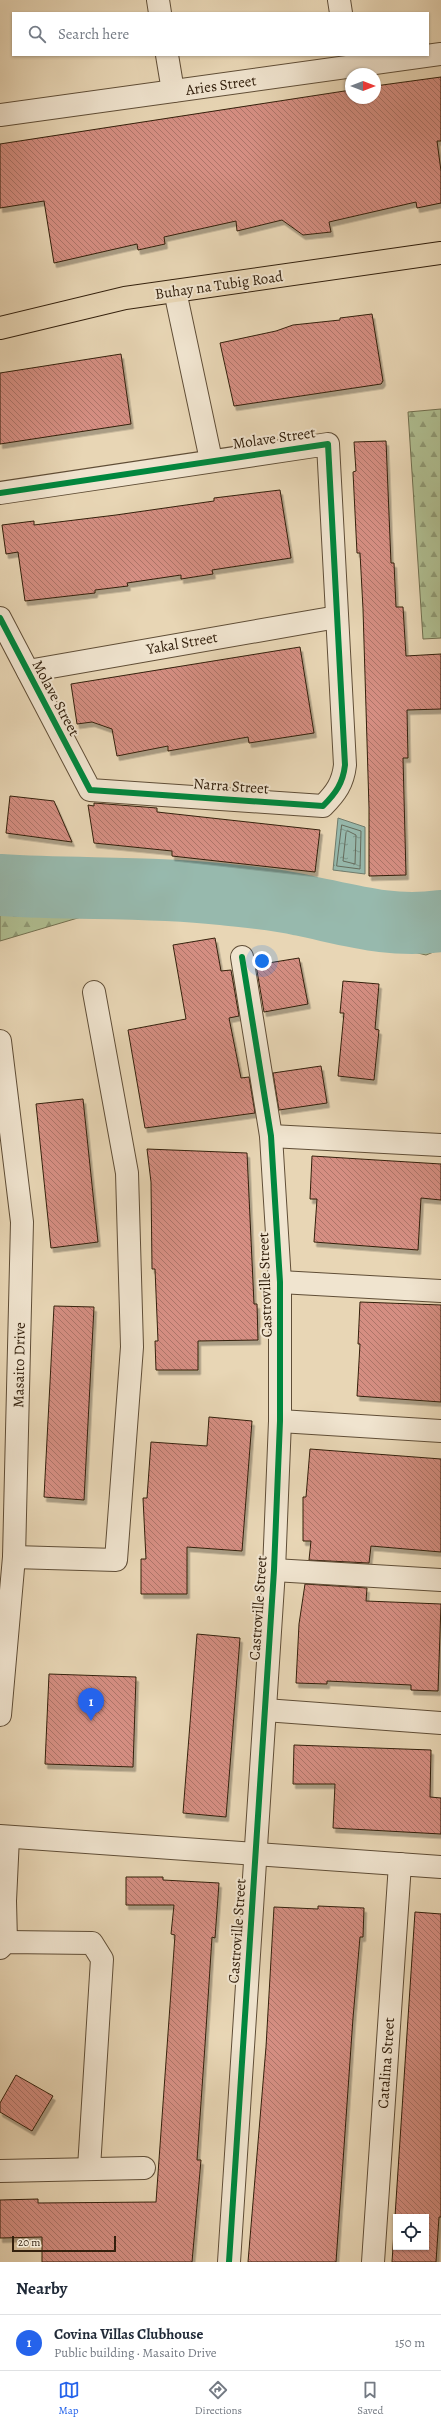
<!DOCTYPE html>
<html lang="en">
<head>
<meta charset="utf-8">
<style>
  :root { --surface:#fff; --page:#f6f6f7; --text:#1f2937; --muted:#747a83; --line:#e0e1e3; --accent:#2563eb }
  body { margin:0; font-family:Alegreya,serif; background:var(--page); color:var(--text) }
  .controls { position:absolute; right:12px; bottom:12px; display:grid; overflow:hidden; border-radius:0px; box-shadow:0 1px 3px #0004 }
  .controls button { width:36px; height:36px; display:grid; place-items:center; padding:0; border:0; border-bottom:1px solid var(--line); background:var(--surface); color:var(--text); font:20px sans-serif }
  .compass { position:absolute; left:345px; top:68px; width:36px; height:36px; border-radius:50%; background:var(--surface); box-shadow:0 1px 3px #0004; rotate:90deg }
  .scale { position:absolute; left:12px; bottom:10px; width:104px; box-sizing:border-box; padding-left:4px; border:2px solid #33200d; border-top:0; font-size:11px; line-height:14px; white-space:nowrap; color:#33200d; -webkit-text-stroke:3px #f0e4cf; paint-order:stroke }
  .you { position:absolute; left:262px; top:961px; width:14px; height:14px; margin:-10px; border:3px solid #fff; border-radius:50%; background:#1a73e8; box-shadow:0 0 0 6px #1a73e833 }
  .badge { display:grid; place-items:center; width:26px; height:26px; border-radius:50%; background:var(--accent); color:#fff; font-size:13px; font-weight:700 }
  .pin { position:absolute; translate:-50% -33px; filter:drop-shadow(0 1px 2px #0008) }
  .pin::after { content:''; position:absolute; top:21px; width:14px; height:12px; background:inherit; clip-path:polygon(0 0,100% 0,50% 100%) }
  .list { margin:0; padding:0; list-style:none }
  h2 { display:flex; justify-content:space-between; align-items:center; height:52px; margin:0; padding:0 16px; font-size:17px }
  h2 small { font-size:13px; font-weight:400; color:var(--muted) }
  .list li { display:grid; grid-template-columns:26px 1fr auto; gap:12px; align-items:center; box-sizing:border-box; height:56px; padding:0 16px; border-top:1px solid var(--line) }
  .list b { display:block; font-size:15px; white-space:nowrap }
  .list p { margin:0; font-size:13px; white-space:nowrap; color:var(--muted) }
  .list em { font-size:13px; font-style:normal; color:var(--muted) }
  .icon { flex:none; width:22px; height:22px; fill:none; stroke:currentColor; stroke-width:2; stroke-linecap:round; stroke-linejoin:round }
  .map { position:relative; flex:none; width:441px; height:2262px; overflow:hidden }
  .search { position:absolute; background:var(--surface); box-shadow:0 1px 3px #0004; left:12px; right:12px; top:12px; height:44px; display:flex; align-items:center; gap:10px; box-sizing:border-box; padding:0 14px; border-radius:0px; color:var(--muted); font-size:15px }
  .sheet { height:108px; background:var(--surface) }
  nav { display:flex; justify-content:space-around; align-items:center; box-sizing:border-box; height:56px; border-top:1px solid var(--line); background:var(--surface); font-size:11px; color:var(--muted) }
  nav a { display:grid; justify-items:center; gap:2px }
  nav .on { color:var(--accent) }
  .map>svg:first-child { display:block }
  .forest { fill:url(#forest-firs); stroke:#727050 }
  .water { fill:url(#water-ripples); stroke:#6f7c6d }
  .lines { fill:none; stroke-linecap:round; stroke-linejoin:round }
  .shore { stroke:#656c5d; stroke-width:1 }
  .river { stroke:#97b9ad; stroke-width:62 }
  .building { fill:url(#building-back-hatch); stroke:#33200d; fill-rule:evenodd; filter:url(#shadow) }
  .minor-casing { stroke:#604e37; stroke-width:24 }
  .major-casing { stroke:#33200d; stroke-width:24 }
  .minor { stroke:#f0e4cf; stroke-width:22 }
  .major { stroke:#e8d6b5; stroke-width:22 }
  .cycleway-casing { stroke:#f0e4cf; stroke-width:8 }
  .cycleway { stroke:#00873e; stroke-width:6 }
  .labels { text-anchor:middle; stroke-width:4; stroke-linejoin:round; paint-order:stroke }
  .street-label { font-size:15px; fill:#33200d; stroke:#f0e4cf }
</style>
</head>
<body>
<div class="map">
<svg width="441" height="2262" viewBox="0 0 441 2262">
  <defs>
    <pattern id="forest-firs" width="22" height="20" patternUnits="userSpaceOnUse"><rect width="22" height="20" fill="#b0bf92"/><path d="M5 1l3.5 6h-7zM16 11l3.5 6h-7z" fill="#909b76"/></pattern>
    <pattern id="water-ripples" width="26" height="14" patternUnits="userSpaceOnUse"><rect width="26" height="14" fill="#97b9ad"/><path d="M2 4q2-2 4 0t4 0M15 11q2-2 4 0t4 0" fill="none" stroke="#7c968b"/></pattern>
    <pattern id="building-back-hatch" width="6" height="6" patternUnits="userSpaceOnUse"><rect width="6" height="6" fill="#d58e82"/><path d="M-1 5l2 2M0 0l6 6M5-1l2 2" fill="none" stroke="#ad7469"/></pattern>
    <filter id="shadow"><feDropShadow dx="2.5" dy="4.5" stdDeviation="0" flood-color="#0004"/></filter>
  </defs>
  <rect width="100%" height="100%" fill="#e8d6b5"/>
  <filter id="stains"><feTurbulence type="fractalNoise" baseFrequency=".005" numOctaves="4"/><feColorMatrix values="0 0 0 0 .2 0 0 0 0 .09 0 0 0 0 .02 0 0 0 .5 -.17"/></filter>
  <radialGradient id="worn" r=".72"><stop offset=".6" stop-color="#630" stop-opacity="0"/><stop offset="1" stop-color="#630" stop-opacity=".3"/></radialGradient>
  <g class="forest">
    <path d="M441,409v229l-18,1 -15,-227z"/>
    <path d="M0,861l441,41v47l-15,6 -175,-43 -85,-6 -51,1 -115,34z"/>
  </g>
  <path class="water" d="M338,818l27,9v47l-32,-4z"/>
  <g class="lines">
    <g class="shore">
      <path d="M342,825l19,6 -1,38 -23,-3z"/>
      <path d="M348,831l8,4 -1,29 -12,-3 3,-28z"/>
    </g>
    <path class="river" d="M0,885c73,5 147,1 220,9 27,3 55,5 81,11 49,10 89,23 140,16"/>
  </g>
  <g class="building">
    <path d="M441,77v64h-4l4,30v32l-24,5 -1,-6 -87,20 2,10 -28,3 -21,-15 -45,11 -1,-10 -72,16 1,7 -27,6 -1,-6 -83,19 -10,-62 -44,7v-64l351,-54v8h24v-12z"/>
    <path d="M372,314l11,67 -2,3 -147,22 -14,-63 56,-12 17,-6 47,-5v-2z"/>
    <path d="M121,354l10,70 -131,20v-71z"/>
    <path d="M386,441l5,122h3l2,44h7l3,49 35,-2v55l-34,1 1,48h-5l3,117 -37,1v-68l-6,-199 -3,-56h-3l-4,-81 3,-1 -2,-29z"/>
    <path d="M280,490l11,68 -79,12 1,4 -32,5v-4l-54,8 1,3 -33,4v3l-70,8 -7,-49 -12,2 -4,-29 32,-4v4l82,-10 98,-14v-3z"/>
    <path d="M300,647l14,86 -65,10 -1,-6 -80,14v-5l-51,10 -5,-27 -20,-7 -15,2 -6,-40z"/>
    <path d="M10,796l44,5 18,41 -66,-9z"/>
    <path d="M94,803l63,5v4l163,18 -5,42 -143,-16v-5l-78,-8 -6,-38 6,1z"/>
    <path d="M215,938l6,33 10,-1 8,46 -10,2 12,60 8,-1 6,36 -110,15 -17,-98 58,-11 -13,-74z"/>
    <path d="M299,958l9,46 -44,8 -8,-47z"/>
    <path d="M343,981l36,3 -4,45 4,1 -5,50 -36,-4 6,-63h-4z"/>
    <path d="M321,1066l6,37 -48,7 -6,-37z"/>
    <path d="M83,1099l15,143 -47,6 -15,-144z"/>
    <path d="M147,1149l100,4 7,151h3l1,36 -60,1v29h-42l-1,-29h3l-3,-72h-3l-1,-87z"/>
    <path d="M312,1156l129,8v36l-20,-2 -3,52 -104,-8 3,-43h-7z"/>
    <path d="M360,1302l81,3v97l-84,-6 3,-52h-2z"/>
    <path d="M54,1306l40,1 -10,193 -40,-3z"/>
    <path d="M209,1417l43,4 -10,130 -55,-4v47h-46v-35h5l-3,-61h4l4,-56 56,4z"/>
    <path d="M310,1449l131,10v93l-70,-6 -2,17 -60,-3 2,-19h-8v-44h3z"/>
    <path d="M305,1584l62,4 -1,13 75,3 -3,87 -27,-1v-5l-84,-4v3l-31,-1 3,-59z"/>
    <path d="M197,1634l43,4 -14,179 -43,-4z"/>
    <path d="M49,1674l87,3 -3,90 -88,-3z"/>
    <path d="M294,1745l137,5 -1,47 11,1v36l-108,-6 2,-44h-42z"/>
    <path d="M126,1877h37v3l56,3 -4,55 -3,-1 -7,108 -8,115h4l-9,102h-150v-25l-42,1v-38l38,-1v4l118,-1 19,-267 -4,-1 3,-29h-48z"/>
    <path d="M318,1906l46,2 -1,29h-3l-7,81 -17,244h-88l18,-215 8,-140 44,2z"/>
    <path d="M415,1912l26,2v303h-2l-3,45h-44zM396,2217h30v30h-30z"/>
    <path d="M16,2075l37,21 -21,35 -32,-19v-9z"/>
  </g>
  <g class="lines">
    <defs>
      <g id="minor">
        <path d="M158,0l2,13"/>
        <path d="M339,0l2,13"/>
        <path d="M167,55l6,36"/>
        <path d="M0,115l441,-61"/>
        <path d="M175,291l36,169"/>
        <path d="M0,493l328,-49 17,321c-2,18 -9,28 -22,41l-233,-16 -90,-172"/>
        <path d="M28,671l309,-54"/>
        <path d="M0,1041l22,181 -8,335 -14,158"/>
        <path d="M271,1136l170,9"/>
        <path d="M280,1282l161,9"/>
        <path d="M280,1421l161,10"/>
        <path d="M14,1557l102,3 16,-213 -5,-174 -33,-181"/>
        <path d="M274,1570l167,10"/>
        <path d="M265,1710l176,13"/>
        <path d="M0,1836l441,31"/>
        <path d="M6,1942l-1,-41 3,-64"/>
        <path d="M0,1948l6,-6 86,1 10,16 -13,209"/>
        <path d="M0,2171l144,-3"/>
        <path d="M229,2262l45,-692 6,-149v-139l-9,-146 -29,-179"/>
        <path d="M373,2262l27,-398"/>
      </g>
      <path id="major" d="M0,328l125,-30 316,-45"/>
    </defs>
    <use href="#minor" class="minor-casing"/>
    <use href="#major" class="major-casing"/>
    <use href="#minor" class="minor"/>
    <use href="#major" class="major"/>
    <defs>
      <g id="cycleway">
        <path d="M0,493l328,-49 17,321c-2,18 -9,28 -22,41l-233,-16 -90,-172"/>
        <path d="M229,2262l45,-692 6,-149v-139l-9,-146 -29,-179"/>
      </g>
    </defs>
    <use href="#cycleway" class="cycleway-casing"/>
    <use href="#cycleway" class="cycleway"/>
  </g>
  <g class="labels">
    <g class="street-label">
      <text transform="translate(221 85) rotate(-8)" y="5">Aries Street</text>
      <text transform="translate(219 285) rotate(-8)" y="5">Buhay na Tubig Road</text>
      <text transform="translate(274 438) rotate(-8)" y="5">Molave Street</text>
      <text transform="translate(182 643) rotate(-10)" y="5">Yakal Street</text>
      <text transform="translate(56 698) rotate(62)" y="5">Molave Street</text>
      <text transform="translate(231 786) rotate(4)" y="5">Narra Street</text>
      <text transform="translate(265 1285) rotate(-92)" y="5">Castroville Street</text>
      <text transform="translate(19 1365) rotate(-89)" y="5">Masaito Drive</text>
      <text transform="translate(258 1608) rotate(-86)" y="5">Castroville Street</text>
      <text transform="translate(237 1931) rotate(-86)" y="5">Castroville Street</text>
      <text transform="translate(386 2063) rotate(-86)" y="5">Catalina Street</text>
    </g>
  </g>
  <rect width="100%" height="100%" filter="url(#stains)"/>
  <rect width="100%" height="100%" fill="url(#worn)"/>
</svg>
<div class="controls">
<button><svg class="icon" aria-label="locate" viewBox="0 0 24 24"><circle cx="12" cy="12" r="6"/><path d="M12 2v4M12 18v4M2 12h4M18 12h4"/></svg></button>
</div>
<svg class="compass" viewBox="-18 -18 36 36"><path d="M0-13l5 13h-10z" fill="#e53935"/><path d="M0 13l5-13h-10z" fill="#747a83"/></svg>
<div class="scale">20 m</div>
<div class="you"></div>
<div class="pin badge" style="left:91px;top:1721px">1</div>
<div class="search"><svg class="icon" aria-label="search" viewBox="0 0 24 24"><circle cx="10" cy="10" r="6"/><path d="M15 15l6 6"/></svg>Search here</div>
</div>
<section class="sheet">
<h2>Nearby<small></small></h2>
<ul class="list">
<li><span class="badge">1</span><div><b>Covina Villas Clubhouse</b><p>Public building · Masaito Drive</p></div><em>150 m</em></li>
</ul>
</section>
<nav>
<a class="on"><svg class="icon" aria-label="map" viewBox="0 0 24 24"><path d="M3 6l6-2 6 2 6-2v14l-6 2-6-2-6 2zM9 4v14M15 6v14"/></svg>Map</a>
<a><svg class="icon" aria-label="directions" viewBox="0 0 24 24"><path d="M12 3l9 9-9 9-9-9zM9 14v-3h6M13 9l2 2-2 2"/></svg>Directions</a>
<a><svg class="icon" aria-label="saved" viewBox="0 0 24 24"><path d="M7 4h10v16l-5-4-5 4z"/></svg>Saved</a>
</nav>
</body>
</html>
